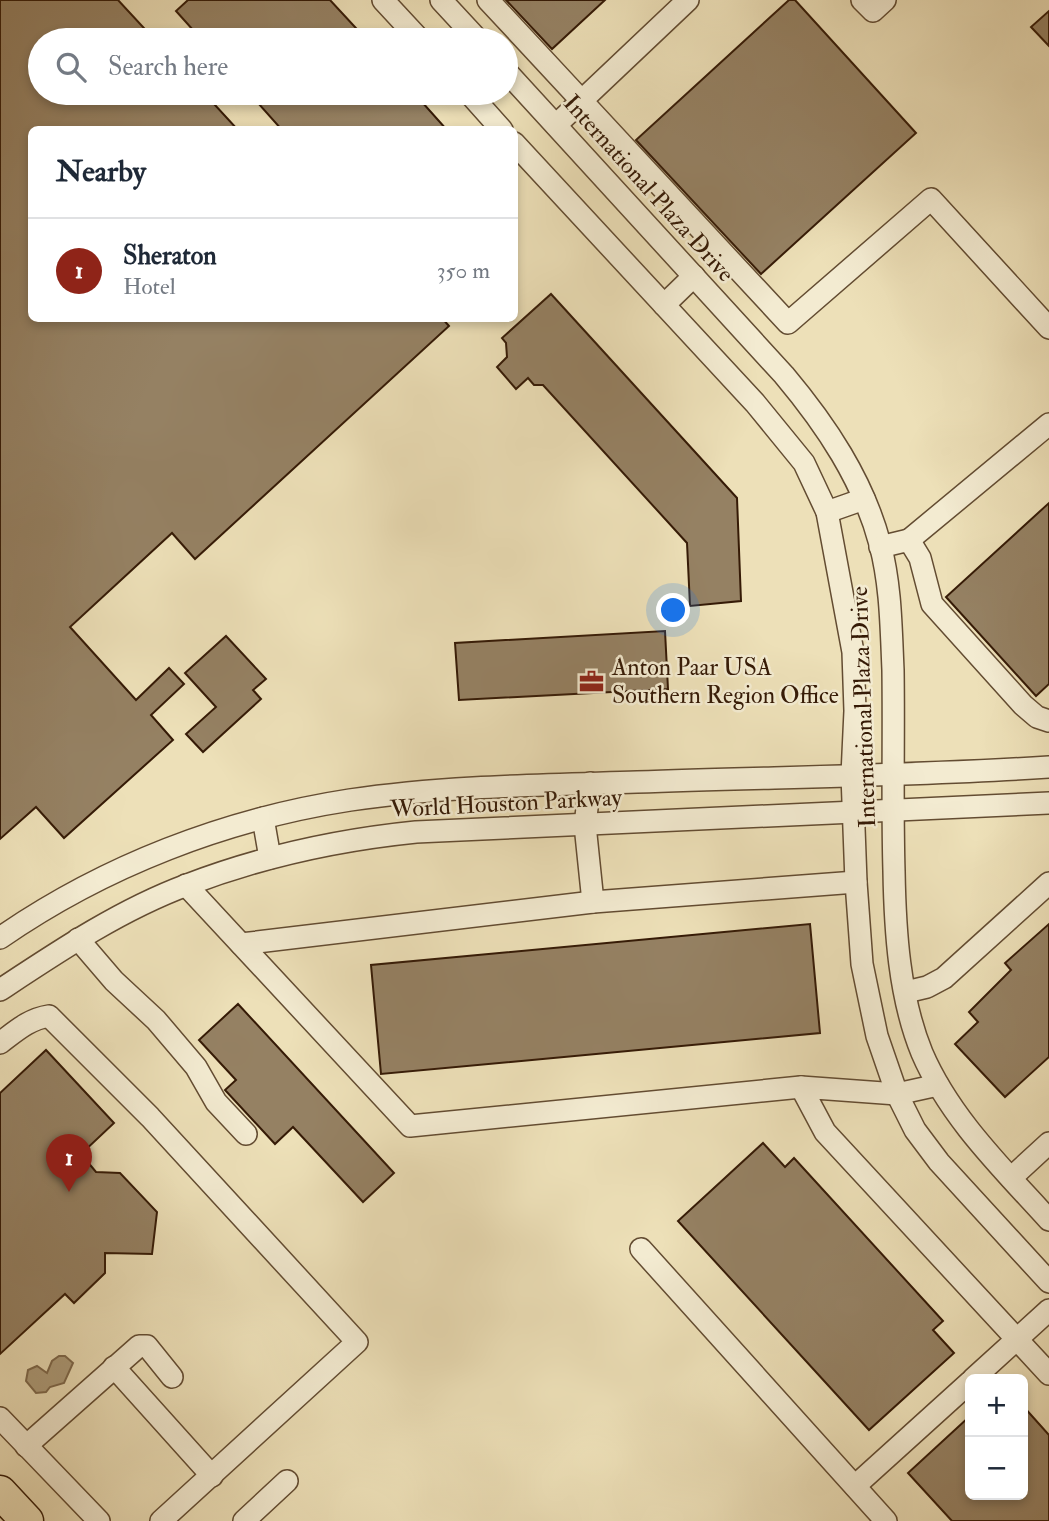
<!DOCTYPE html>
<html lang="en">
<head>
<meta charset="utf-8">
<style>
  :root { --surface:#fff; --page:#f2f2f3; --text:#1f2937; --muted:#747a83; --line:#e0e1e3; --accent:#8f2418 }
  body { margin:0; font-family:"IM FELL Double Pica",serif; background:var(--page); color:var(--text) }
  .controls { position:absolute; right:21px; bottom:21px; display:grid; overflow:hidden; border-radius:10px; box-shadow:0 4px 10px #0003 }
  .controls button { width:63px; height:63px; display:grid; place-items:center; padding:0; border:0; border-bottom:2px solid var(--line); background:var(--surface); color:var(--text); font:35px sans-serif }
  .you { position:absolute; left:674px; top:611px; width:24px; height:24px; margin:-18px; border:5px solid #fff; border-radius:50%; background:#1a73e8; box-shadow:0 0 0 10px #1a73e833 }
  .badge { display:grid; place-items:center; width:46px; height:46px; border-radius:50%; background:var(--accent); color:#fff; font-size:23px; font-weight:700 }
  .pin { position:absolute; translate:-50% -58px; filter:drop-shadow(0 2px 4px #0008) }
  .pin::after { content:''; position:absolute; top:37px; width:24px; height:21px; background:inherit; clip-path:polygon(0 0,100% 0,50% 100%) }
  .list { margin:0; padding:0; list-style:none }
  h2 { display:flex; justify-content:space-between; align-items:center; height:91px; margin:0; padding:0 28px; font-size:30px }
  h2 small { font-size:23px; font-weight:400; color:var(--muted) }
  .list li { display:grid; grid-template-columns:46px 1fr auto; gap:21px; align-items:center; box-sizing:border-box; height:105px; padding:0 28px; border-top:2px solid var(--line) }
  .list b { display:block; font-size:26px; white-space:nowrap }
  .list p { margin:0; font-size:23px; white-space:nowrap; color:var(--muted) }
  .list em { font-size:23px; font-style:normal; color:var(--muted) }
  .icon { flex:none; width:38px; height:38px; fill:none; stroke:currentColor; stroke-width:2; stroke-linecap:round; stroke-linejoin:round }
  .map { position:relative; flex:none; width:1049px; height:1521px; overflow:hidden }
  .search { position:absolute; background:var(--surface); box-shadow:0 4px 10px #0003; left:28px; top:28px; width:490px; height:77px; display:flex; align-items:center; gap:18px; box-sizing:border-box; padding:0 24px; border-radius:38px; color:var(--muted); font-size:26px }
  .panel { position:absolute; background:var(--surface); box-shadow:0 4px 10px #0003; left:28px; top:126px; width:490px; height:196px; border-radius:10px }
  .map>svg:first-child { display:block }
  .water { fill:#ae9d7b; stroke:#7e694c; stroke-width:2 }
  .building { fill:#958163; stroke:#351a06; stroke-width:2 }
  .lines { fill:none; stroke-linecap:round; stroke-linejoin:round }
  .minor-casing { stroke:#634c32; stroke-width:24 }
  .highway-casing { stroke:#351a06; stroke-width:35 }
  .minor { stroke:#f3ebd1; stroke-width:21 }
  .highway { stroke:#ede0b8; stroke-width:32 }
  .labels { text-anchor:middle; stroke-width:5; stroke-linejoin:round; paint-order:stroke }
  .street-label { font-size:24px; fill:#351a06; stroke:#f3ebd1 }
  .poi-label { font-size:24px; fill:#351a06; stroke:#f3ebd1; text-anchor:start }
</style>
</head>
<body>
<div class="map">
<svg width="1049" height="1521" viewBox="0 0 1049 1521">
  <rect width="100%" height="100%" fill="#ede0b8"/>
  <filter id="stains"><feTurbulence type="fractalNoise" baseFrequency=".00286" numOctaves="4"/><feColorMatrix values="0 0 0 0 .2 0 0 0 0 .09 0 0 0 0 .02 0 0 0 .5 -.17"/></filter>
  <radialGradient id="worn" r=".72"><stop offset=".6" stop-color="#630" stop-opacity="0"/><stop offset="1" stop-color="#630" stop-opacity=".3"/></radialGradient>
  <path class="water" d="M59,1356h6l8,7 -9,20 -14,4 -4,5 -10,1 -10,-12 2,-11 9,-4 10,7 5,-12z"/>
  <g class="building">
    <path d="M0,0h118l37,40h-115v53h164l34,37h-206v188h410l7,8 -254,233 -23,-26 -102,94 66,73 33,-32 15,16 -33,31 22,25 -109,98 -28,-31 -36,32z"/>
    <path d="M188,0h142l37,40h-165l-26,-29z"/>
    <path d="M506,0h99l-53,49z"/>
    <path d="M789,0h6l121,133 -155,141 -125,-134z"/>
    <path d="M1049,11v35l-18,-19z"/>
    <path d="M249,93h165l33,37h-165z"/>
    <path d="M551,294l186,204 4,103 -51,5 -3,-63 -144,-158h-9l-6,-7 -12,11 -19,-22 10,-10 -1,-14 -4,-5z"/>
    <path d="M1049,503v181l-13,12 -90,-99z"/>
    <path d="M665,631l3,58 -209,11 -4,-57z"/>
    <path d="M226,636l40,43 -13,11 8,9 -58,53 -17,-18 30,-27 -31,-34z"/>
    <path d="M810,924l10,109 -439,41 -10,-109z"/>
    <path d="M1049,924v133l-44,40 -50,-53 23,-22 -9,-10 42,-42 -6,-7z"/>
    <path d="M238,1004l156,169 -31,29 -70,-75 -18,17 -50,-54 11,-10 -37,-40z"/>
    <path d="M46,1050l68,73 -33,31 15,18 24,1 37,39 -5,42 -47,-1v20l-31,30 -9,-9 -65,60v-261z"/>
    <path d="M763,1143l22,24 9,-9 149,163 -10,9 21,23 -85,77 -191,-209z"/>
    <path d="M1023,1406l26,29v86h-97l-44,-48 62,-57v79h53z"/>
  </g>
  <g class="lines">
    <defs>
      <g id="minor">
        <path d="M383,0l37,40"/>
        <path d="M441,0l37,40"/>
        <path d="M488,0l300,323 143,-124 118,129"/>
        <path d="M862,0l11,11 12,-11"/>
        <path d="M506,71l278,304c42,50 79,105 96,169 11,42 11,83 13,126 1,67 -1,134 1,201 1,59 5,126 28,182 28,65 80,115 127,167"/>
        <path d="M469,93l33,37"/>
        <path d="M556,125l132,-125"/>
        <path d="M514,143l241,260 49,60 23,49 26,140 2,59 -3,64 4,107 6,82 15,72 20,58 18,36 24,32 110,120"/>
        <path d="M664,305l30,-29"/>
        <path d="M827,512l37,-13"/>
        <path d="M909,540l140,-116"/>
        <path d="M880,547l29,-7 11,18 12,46 91,101 14,12 12,4"/>
        <path d="M590,783l-5,42 8,77"/>
        <path d="M263,818l7,40"/>
        <path d="M186,885l224,241 391,-39"/>
        <path d="M0,938c104,-72 226,-119 350,-138 94,-14 192,-15 287,-18 137,-5 275,-6 412,-15"/>
        <path d="M78,939l36,42 42,39 40,47 20,35 30,32"/>
        <path d="M241,944l352,-42 263,-20"/>
        <path d="M0,990c59,-39 120,-80 187,-105 73,-28 150,-45 229,-53l633,-29"/>
        <path d="M906,992l21,-5 17,-9 105,-95"/>
        <path d="M0,1043c16,-12 29,-24 49,-27l101,101 207,225 -196,179"/>
        <path d="M938,1085l-41,9 -96,-7 24,45 224,242"/>
        <path d="M1011,1178l38,-35"/>
        <path d="M641,1249l245,272"/>
        <path d="M114,1367l98,109"/>
        <path d="M973,1379l76,-69"/>
        <path d="M0,1418l99,103"/>
        <path d="M26,1446l113,-100h8l25,31"/>
        <path d="M855,1486l115,-104"/>
        <path d="M244,1521l43,-40"/>
      </g>
      <path id="highway" d="M0,1492l27,29"/>
    </defs>
    <use href="#minor" class="minor-casing"/>
    <use href="#highway" class="highway-casing"/>
    <use href="#minor" class="minor"/>
    <use href="#highway" class="highway"/>
  </g>
  <defs>
    <symbol id="office-bare" viewBox="-9 -9 18 18"><path d="M-6-3h4V-5.5h4V-3h4V5H-6ZM-1-4.5V-3h2v-1.5ZM-6 0V1H6V0Z" fill="#8f2418" stroke="#f3ebd1" stroke-width="2.5" paint-order="stroke"/></symbol>
  </defs>
  <g fill-rule="evenodd">
    <use href="#office-bare" x="574" y="664" width="35" height="35"/>
  </g>
  <g class="labels">
    <g class="street-label">
      <text transform="translate(649 188) rotate(48)" y="8">International Plaza Drive</text>
      <text transform="translate(863 707) rotate(-92)" y="8">International Plaza Drive</text>
      <text transform="translate(506 803) rotate(-3)" y="8">World Houston Parkway</text>
    </g>
    <g class="poi-label">
      <text x="612" y="675">Anton Paar USA<tspan x="612" dy="28">Southern Region Office</tspan></text>
    </g>
  </g>
  <rect width="100%" height="100%" filter="url(#stains)"/>
  <rect width="100%" height="100%" fill="url(#worn)"/>
</svg>
<div class="controls">
<button>+</button>
<button>−</button>
</div>
<div class="you"></div>
<div class="pin badge" style="left:69px;top:1192px">1</div>
<div class="search"><svg class="icon" aria-label="search" viewBox="0 0 24 24"><circle cx="10" cy="10" r="6"/><path d="M15 15l6 6"/></svg>Search here</div>
<section class="panel">
<h2>Nearby<small></small></h2>
<ul class="list">
<li><span class="badge">1</span><div><b>Sheraton</b><p>Hotel</p></div><em>350 m</em></li>
</ul>
</section>
</div>
</body>
</html>
